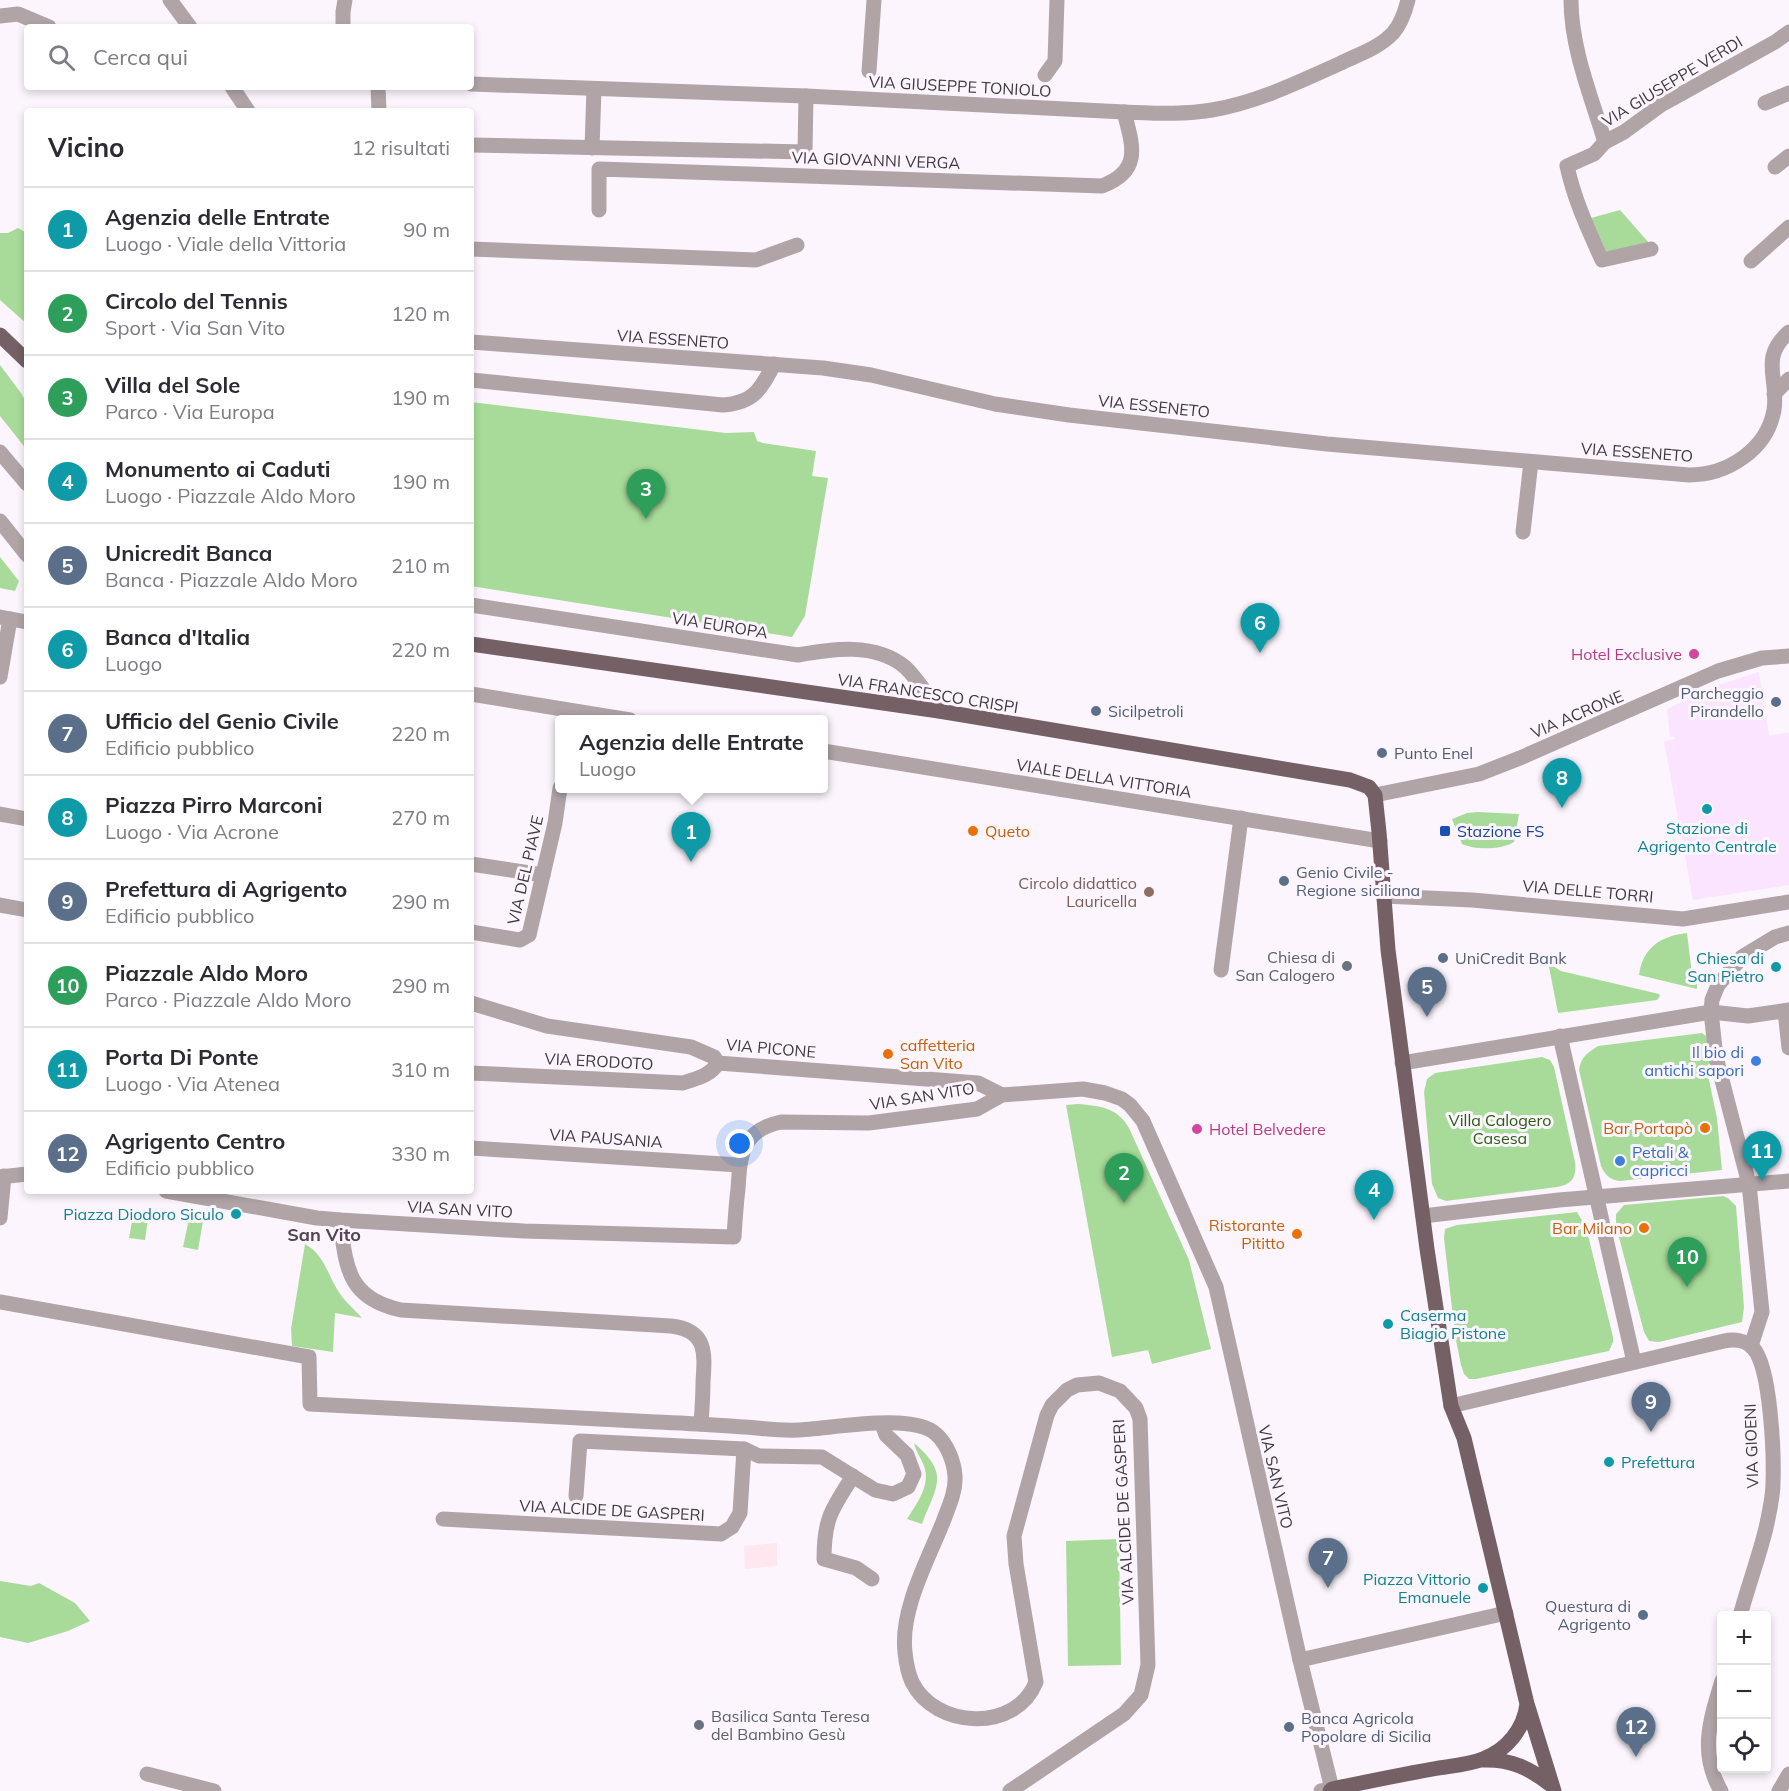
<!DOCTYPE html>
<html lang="it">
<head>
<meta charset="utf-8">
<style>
  :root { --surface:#fff; --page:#f2f2f3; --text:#2b2b33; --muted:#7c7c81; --line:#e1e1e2; --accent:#db2777 }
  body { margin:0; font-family:Mulish,sans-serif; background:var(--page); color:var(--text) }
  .controls { position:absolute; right:18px; bottom:18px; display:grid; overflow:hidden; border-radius:6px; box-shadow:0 3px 9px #0003 }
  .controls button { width:54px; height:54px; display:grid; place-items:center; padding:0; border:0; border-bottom:2px solid var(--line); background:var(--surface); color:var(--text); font:30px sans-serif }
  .you { position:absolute; left:740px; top:1144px; width:21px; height:21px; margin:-15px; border:4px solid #fff; border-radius:50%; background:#1a73e8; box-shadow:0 0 0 9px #1a73e833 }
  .badge { display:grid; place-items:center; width:39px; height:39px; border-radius:50%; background:var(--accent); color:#fff; font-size:20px; font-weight:700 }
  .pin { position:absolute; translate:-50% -50px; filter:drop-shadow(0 2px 3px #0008) }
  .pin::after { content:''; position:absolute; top:32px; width:21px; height:18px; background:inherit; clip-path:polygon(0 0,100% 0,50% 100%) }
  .popup { position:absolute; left:555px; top:715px; width:273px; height:78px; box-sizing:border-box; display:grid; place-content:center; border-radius:6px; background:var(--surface); filter:drop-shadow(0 2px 4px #0005); font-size:20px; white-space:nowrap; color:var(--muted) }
  .popup b { font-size:22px; color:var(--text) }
  .popup::after { content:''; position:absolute; left:50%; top:100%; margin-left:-12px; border:12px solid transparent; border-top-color:var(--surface) }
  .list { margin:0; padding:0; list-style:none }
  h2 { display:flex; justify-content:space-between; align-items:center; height:78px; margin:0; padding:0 24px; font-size:26px }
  h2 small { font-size:20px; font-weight:400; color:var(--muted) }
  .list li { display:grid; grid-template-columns:39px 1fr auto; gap:18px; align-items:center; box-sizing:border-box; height:84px; padding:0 24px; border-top:2px solid var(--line) }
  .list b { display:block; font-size:22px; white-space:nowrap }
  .list p { margin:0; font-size:20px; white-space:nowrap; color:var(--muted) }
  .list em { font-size:20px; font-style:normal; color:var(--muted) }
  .icon { flex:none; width:33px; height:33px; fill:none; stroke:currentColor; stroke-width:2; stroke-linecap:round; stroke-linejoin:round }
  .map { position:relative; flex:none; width:1789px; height:1791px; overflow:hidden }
  .search { position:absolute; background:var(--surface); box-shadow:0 3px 9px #0003; left:24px; top:24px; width:450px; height:66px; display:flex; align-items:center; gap:15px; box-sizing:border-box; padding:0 21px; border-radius:6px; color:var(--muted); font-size:22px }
  .panel { position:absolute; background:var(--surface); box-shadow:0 3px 9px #0003; left:24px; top:108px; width:450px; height:1086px; border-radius:6px }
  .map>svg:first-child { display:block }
  .built { fill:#fae4ff }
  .industrial { fill:#ffe6ef }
  .green { fill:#a8db99 }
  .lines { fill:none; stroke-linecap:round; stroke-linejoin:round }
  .minor { stroke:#b0a4a7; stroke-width:15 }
  .major { stroke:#746065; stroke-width:15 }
  .hotel-dot { fill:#d1479c; stroke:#fcf5fd; stroke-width:2 }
  .service-dot { fill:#5c6f8a; stroke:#fcf5fd; stroke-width:2 }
  .culture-dot { fill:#0f9aa8; stroke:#fcf5fd; stroke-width:2 }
  .food-dot { fill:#e8710a; stroke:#fcf5fd; stroke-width:2 }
  .transit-dot { fill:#1a4fb4; stroke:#fcf5fd; stroke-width:2 }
  .education-dot { fill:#8d6e63; stroke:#fcf5fd; stroke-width:2 }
  .worship-dot { fill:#6b7280; stroke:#fcf5fd; stroke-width:2 }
  .shop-dot { fill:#3f7fe0; stroke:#fcf5fd; stroke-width:2 }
  .labels { text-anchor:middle; stroke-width:6; stroke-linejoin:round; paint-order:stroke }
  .street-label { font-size:16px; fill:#403942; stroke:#fcf5fd }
  .hotel-label { font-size:16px; fill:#b23c85; stroke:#fcf5fd; text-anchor:end }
  .service-label { font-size:16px; fill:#4e5e75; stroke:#fcf5fd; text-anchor:start }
  .culture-label { font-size:16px; fill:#0d838f; stroke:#fcf5fd; text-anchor:end }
  .food-label { font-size:16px; fill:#c56008; stroke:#fcf5fd; text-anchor:end }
  .transit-label { font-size:16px; fill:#164399; stroke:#fcf5fd; text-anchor:start }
  .education-label { font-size:16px; fill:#785e54; stroke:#fcf5fd; text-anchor:end }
  .worship-label { font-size:16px; fill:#5b616d; stroke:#fcf5fd; text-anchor:end }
  .shop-label { font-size:16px; fill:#366cbe; stroke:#fcf5fd; text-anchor:end }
  .park-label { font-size:16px; fill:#265d0f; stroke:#fcf5fd }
  .neighbourhood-label { font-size:18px; font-weight:bold; fill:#524455; stroke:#fcf5fd }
</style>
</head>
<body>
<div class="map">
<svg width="1789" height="1791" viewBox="0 0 1789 1791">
  <rect width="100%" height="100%" fill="#fcf5fd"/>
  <path class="built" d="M1759,672l10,63 20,-2v152l-96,15 -29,-159 11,-2 -1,-3 -4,1 -3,-28 52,-24z"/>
  <path class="industrial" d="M777,1543v23l-32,3 -1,-23z"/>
  <g class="green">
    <path d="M1620,210l30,34 -43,9 -16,-35z"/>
    <path d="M18,228l9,5v91l-27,-24v-67h8z"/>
    <path d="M0,365l21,28 6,11v46l-27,-34z"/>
    <path d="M471,402l255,31 28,-1 3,9 6,2 53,8 -4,25 16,2 -23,138 -13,21 -321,-51z"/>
    <path d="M0,557l19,24 -4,10 -15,-3z"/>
    <path d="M1478,812l41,2 -5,28c-12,8 -40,8 -52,2l-10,-25 15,-6z"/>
    <path d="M1687,933l5,41 5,1v14l-58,-14c4,-28 22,-39 48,-42z"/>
    <path d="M1547,957l6,9 8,5 98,23 1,2 -3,4 -99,13z"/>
    <path d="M1702,1033l4,3 7,26 -7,4 11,52 5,52 -102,11c-10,-1 -15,-6 -19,-15l-22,-96c2,-13 8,-17 19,-24z"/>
    <path d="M1542,1057l8,3 4,7 21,95c2,15 -3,23 -18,25l-111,14 -8,-3 -6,-14 -8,-92 3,-13 8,-6z"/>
    <path d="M1078,1104c22,2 39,3 51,24l60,132 22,89 -59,15 -4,-14 -36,7 -46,-252z"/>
    <path d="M1723,1196l5,2 8,8 8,101 -2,15 -83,20 -10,-1 -5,-9 -28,-106v-12l8,-9z"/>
    <path d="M134,1210l15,3 -4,27 -16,-2z"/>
    <path d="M1577,1212l9,15 27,110v5l-4,9 -133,28h-7l-5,-5 -3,-9 -6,-30 -11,-97 1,-9 12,-4z"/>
    <path d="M189,1219l14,2 -5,29 -15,-3z"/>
    <path d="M305,1244c18,10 22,28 32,45 6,11 17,20 25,29l-27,-5 -2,39 -41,-6 -1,-17z"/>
    <path d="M914,1443c36,31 23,42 8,81l-15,-5c10,-16 24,-34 17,-53 -3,-8 -8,-14 -10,-23z"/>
    <path d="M1119,1539l2,126 -53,1 -2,-125z"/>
    <path d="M0,1581l31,5 8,-3 36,20 15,18 -22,10 -40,12 -28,-6z"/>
  </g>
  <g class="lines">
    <g class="minor">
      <path d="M170,0l20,27"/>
      <path d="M1571,0c0,48 20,96 34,142l19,-10 37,-27 114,-63 14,-10"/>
      <path d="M0,16l18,-2 31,13"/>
      <path d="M343,27v-15l2,-12"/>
      <path d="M869,71l5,-71"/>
      <path d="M1045,75l10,-14 2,-61"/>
      <path d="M471,84l335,12 318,16c29,1 59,3 88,-2 46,-8 87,-28 129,-47 18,-9 38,-15 52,-30 8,-9 12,-21 15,-33"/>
      <path d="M232,87l16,24"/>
      <path d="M378,87l1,24"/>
      <path d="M1765,103l24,-10"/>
      <path d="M1605,142l-11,12 -27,12c7,33 21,63 35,94l49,-11"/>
      <path d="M471,145l334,7 1,-56"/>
      <path d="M592,148l2,-59"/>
      <path d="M1775,167l14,-11"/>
      <path d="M599,210v-41l503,17c40,-15 31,-40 22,-74"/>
      <path d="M471,249l285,11 41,-15"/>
      <path d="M1751,261l38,-34"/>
      <path d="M471,342l352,26 48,7 124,29 74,11 258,29 362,31c38,0 78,-25 85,-65 5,-32 -15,-52 15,-78"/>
      <path d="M471,380l252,25c31,-2 38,-16 51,-41"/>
      <path d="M1774,394l15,-15"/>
      <path d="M0,452l27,32"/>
      <path d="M0,521l27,34"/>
      <path d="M1523,532l8,-70"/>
      <path d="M471,605l327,50c34,-6 77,-13 107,12 13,12 23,30 34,44"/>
      <path d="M0,617l27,5"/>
      <path d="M0,677l10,-58"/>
      <path d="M471,694l159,26"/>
      <path d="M823,751l557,90"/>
      <path d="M1375,795l104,-21 41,-16 198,-87 44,-13 27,-2"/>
      <path d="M0,814l27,5"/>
      <path d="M471,864l72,11"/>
      <path d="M1383,896l89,4 211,19 106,-17"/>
      <path d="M0,905l27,5"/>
      <path d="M471,932l49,8 9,-5 26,-112 5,-35"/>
      <path d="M1221,970l20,-152"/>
      <path d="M471,1003l76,23 144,21 23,10 4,6 260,20 24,12"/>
      <path d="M1785,1011l4,37"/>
      <path d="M1560,1036l74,326"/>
      <path d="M1402,1063l309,-51 37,4 41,-6"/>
      <path d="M471,1073l212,10c14,-5 27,-7 35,-20"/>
      <path d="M471,1148l268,17"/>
      <path d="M0,1177l27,-3"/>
      <path d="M166,1191l151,27 23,2 184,11 210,6c1,-16 2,-32 4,-48 2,-34 4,-59 43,-67l88,1 108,-14 25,-14 81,-6 22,4 17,6 8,6 13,16 73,166 84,373 32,129 -11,2"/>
      <path d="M1423,1216l136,-16 230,-19"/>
      <path d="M0,1218l4,-42"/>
      <path d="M340,1220c6,47 7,78 61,90l270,16c36,4 34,27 32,56 0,14 -1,28 -2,42"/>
      <path d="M0,1302l309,55 1,47c115,6 231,12 346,18 30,1 59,3 89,5 17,1 35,4 52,3 33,-1 115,-18 139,4 11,10 18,27 19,42 1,16 -7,32 -12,46 -15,38 -43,88 -38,130 1,10 3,21 7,30 23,47 104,51 124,0l-20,-118 -2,-28 33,-121 5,-10 15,-15 10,-5 22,-2 21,8 16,17 4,11 8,246 -7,30 -17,19 -114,77"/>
      <path d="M1751,1346l11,-34 -13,-128 -33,-127 -5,-45 1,-12 6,-15 24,-28 33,-20 14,-4"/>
      <path d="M1451,1406l273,-65c10,-2 22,-1 29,7 18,19 21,108 20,135 0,14 -4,31 -7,45 -7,29 -18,58 -26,88"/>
      <path d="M853,1476c-21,33 -29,42 -29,83l32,9 16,11"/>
      <path d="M576,1496l4,-55 164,8 15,7 63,1 53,33 18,4 15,-7 6,-13 -7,-19 -21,-20 -4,-11"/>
      <path d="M443,1519l278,15 11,-7 8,-14 4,-64"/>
      <path d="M1300,1660l206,-47"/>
      <path d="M147,1774l67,17"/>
      <path d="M1721,1791c-22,-38 -11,-71 1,-110"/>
      <path d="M1779,1791l10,-17"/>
    </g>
    <g class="major">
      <path d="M0,335l27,26"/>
      <path d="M471,644l468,67 411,69 19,7 6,8 4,37 9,118 39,299 24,157 13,32 63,266c-3,25 -20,46 -44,55 -15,6 -34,7 -50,10 -34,6 -68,13 -101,20l-2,2"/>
      <path d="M1528,1707l26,84"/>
      <path d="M1483,1760c28,-1 46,8 68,25"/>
    </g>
  </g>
  <g class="hotel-dot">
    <circle cx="1694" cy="654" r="6"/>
    <circle cx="1197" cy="1129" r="6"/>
  </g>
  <g class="service-dot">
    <circle cx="1776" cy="702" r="6"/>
    <circle cx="1096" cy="711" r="6"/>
    <circle cx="1382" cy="753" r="6"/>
    <circle cx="1284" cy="881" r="6"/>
    <circle cx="1443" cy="958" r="6"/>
    <circle cx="1643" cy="1615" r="6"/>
    <circle cx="1289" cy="1727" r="6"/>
  </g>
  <g class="culture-dot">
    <circle cx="1707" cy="809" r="6"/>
    <circle cx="1776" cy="967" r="6"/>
    <circle cx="236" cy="1214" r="6"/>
    <circle cx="1388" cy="1324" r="6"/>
    <circle cx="1609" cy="1462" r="6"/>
    <circle cx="1483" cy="1588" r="6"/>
  </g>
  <g class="food-dot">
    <circle cx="973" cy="831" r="6"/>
    <circle cx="888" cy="1054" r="6"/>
    <circle cx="1705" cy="1128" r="6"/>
    <circle cx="1644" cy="1228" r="6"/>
    <circle cx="1297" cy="1234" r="6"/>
  </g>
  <rect class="transit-dot" x="1439" y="825" width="12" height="12" rx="3"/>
  <circle class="education-dot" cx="1149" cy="892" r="6"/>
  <g class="worship-dot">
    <circle cx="1347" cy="966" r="6"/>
    <circle cx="699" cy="1725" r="6"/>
  </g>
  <g class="shop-dot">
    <circle cx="1756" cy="1061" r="6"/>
    <circle cx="1620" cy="1161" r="6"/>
  </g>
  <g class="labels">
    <g class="street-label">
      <text transform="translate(1672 81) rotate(-31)" y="6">VIA GIUSEPPE VERDI</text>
      <text transform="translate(960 86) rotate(3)" y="6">VIA GIUSEPPE TONIOLO</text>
      <text transform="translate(876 160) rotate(2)" y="6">VIA GIOVANNI VERGA</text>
      <text transform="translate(673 339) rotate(4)" y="6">VIA ESSENETO</text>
      <text transform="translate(1154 406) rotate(6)" y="6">VIA ESSENETO</text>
      <text transform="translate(1637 452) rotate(4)" y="6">VIA ESSENETO</text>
      <text transform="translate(720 625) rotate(9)" y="6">VIA EUROPA</text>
      <text transform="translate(928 693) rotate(9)" y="6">VIA FRANCESCO CRISPI</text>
      <text transform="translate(1577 714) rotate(-23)" y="6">VIA ACRONE</text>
      <text transform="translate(1104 778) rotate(9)" y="6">VIALE DELLA VITTORIA</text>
      <text transform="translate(525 870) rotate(-77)" y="6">VIA DEL PIAVE</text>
      <text transform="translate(1588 891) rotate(5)" y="6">VIA DELLE TORRI</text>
      <text transform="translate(771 1048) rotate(5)" y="6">VIA PICONE</text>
      <text transform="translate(599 1061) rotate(3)" y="6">VIA ERODOTO</text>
      <text transform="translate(922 1096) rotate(-9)" y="6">VIA SAN VITO</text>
      <text transform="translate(606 1138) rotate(4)" y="6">VIA PAUSANIA</text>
      <text transform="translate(460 1209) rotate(3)" y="6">VIA SAN VITO</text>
      <text transform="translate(1751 1446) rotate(-92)" y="6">VIA GIOENI</text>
      <text transform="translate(1276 1477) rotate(77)" y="6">VIA SAN VITO</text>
      <text transform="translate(612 1510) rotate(3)" y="6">VIA ALCIDE DE GASPERI</text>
      <text transform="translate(1123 1512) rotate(-93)" y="6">VIA ALCIDE DE GASPERI</text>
    </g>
    <g class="hotel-label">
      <text x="1682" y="660">Hotel Exclusive</text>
      <text x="1209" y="1135" text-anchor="start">Hotel Belvedere</text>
    </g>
    <g class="service-label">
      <text x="1764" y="699" text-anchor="end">Parcheggio<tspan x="1764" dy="18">Pirandello</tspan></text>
      <text x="1108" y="717">Sicilpetroli</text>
      <text x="1394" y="759">Punto Enel</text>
      <text x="1296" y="878">Genio Civile -<tspan x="1296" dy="18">Regione siciliana</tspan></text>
      <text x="1455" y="964">UniCredit Bank</text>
      <text x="1631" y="1612" text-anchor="end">Questura di<tspan x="1631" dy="18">Agrigento</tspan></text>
      <text x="1301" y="1724">Banca Agricola<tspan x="1301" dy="18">Popolare di Sicilia</tspan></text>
    </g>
    <g class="culture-label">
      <text x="1707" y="834" text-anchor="middle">Stazione di<tspan x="1707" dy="18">Agrigento Centrale</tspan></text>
      <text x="1764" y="964">Chiesa di<tspan x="1764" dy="18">San Pietro</tspan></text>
      <text x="224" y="1220">Piazza Diodoro Siculo</text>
      <text x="1400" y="1321" text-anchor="start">Caserma<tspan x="1400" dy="18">Biagio Pistone</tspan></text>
      <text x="1621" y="1468" text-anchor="start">Prefettura</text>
      <text x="1471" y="1585">Piazza Vittorio<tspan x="1471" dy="18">Emanuele</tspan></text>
    </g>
    <g class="food-label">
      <text x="985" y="837" text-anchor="start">Queto</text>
      <text x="900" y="1051" text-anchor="start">caffetteria<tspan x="900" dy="18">San Vito</tspan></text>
      <text x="1693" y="1134">Bar Portapò</text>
      <text x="1285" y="1231">Ristorante<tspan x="1285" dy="18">Pititto</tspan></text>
      <text x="1632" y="1234">Bar Milano</text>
    </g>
    <g class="transit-label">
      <text x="1457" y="837">Stazione FS</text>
    </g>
    <g class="education-label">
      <text x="1137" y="889">Circolo didattico<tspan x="1137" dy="18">Lauricella</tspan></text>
    </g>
    <g class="worship-label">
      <text x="1335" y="963">Chiesa di<tspan x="1335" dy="18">San Calogero</tspan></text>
      <text x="711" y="1722" text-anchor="start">Basilica Santa Teresa<tspan x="711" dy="18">del Bambino Gesù</tspan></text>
    </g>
    <g class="shop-label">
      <text x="1744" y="1058">Il bio di<tspan x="1744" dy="18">antichi sapori</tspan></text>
      <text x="1632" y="1158" text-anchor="start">Petali &amp;<tspan x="1632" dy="18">capricci</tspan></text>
    </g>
    <g class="park-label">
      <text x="1500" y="1126">Villa Calogero<tspan x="1500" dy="18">Casesa</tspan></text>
    </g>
    <g class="neighbourhood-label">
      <text x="324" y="1241">San Vito</text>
    </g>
  </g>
</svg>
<div class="controls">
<button>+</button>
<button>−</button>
<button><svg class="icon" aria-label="locate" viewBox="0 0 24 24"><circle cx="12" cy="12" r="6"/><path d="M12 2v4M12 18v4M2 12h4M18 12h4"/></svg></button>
</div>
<div class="you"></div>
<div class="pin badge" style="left:691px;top:862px;background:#0f9aa8">1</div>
<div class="popup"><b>Agenzia delle Entrate</b>Luogo</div>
<div class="pin badge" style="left:1124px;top:1203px;background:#2e9e5b">2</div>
<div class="pin badge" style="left:646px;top:519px;background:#2e9e5b">3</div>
<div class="pin badge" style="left:1374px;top:1220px;background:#0f9aa8">4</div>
<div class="pin badge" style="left:1427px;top:1017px;background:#5c6f8a">5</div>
<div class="pin badge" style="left:1260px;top:653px;background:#0f9aa8">6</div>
<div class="pin badge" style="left:1328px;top:1588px;background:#5c6f8a">7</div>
<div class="pin badge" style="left:1562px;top:808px;background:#0f9aa8">8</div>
<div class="pin badge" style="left:1651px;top:1432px;background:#5c6f8a">9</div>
<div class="pin badge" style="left:1687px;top:1287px;background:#2e9e5b">10</div>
<div class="pin badge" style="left:1762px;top:1181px;background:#0f9aa8">11</div>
<div class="pin badge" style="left:1636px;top:1757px;background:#5c6f8a">12</div>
<div class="search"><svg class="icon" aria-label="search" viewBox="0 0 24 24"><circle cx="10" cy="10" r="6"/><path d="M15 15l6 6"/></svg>Cerca qui</div>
<section class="panel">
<h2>Vicino<small>12 risultati</small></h2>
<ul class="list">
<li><span class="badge" style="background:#0f9aa8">1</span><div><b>Agenzia delle Entrate</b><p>Luogo · Viale della Vittoria</p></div><em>90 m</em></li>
<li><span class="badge" style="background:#2e9e5b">2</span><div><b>Circolo del Tennis</b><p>Sport · Via San Vito</p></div><em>120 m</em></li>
<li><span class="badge" style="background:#2e9e5b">3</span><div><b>Villa del Sole</b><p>Parco · Via Europa</p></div><em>190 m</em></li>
<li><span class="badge" style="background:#0f9aa8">4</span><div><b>Monumento ai Caduti</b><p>Luogo · Piazzale Aldo Moro</p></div><em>190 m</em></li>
<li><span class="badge" style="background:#5c6f8a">5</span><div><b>Unicredit Banca</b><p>Banca · Piazzale Aldo Moro</p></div><em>210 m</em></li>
<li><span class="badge" style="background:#0f9aa8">6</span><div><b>Banca d'Italia</b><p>Luogo</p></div><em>220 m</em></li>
<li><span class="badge" style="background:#5c6f8a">7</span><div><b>Ufficio del Genio Civile</b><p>Edificio pubblico</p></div><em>220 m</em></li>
<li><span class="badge" style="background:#0f9aa8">8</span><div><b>Piazza Pirro Marconi</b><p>Luogo · Via Acrone</p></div><em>270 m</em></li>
<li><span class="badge" style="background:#5c6f8a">9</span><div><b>Prefettura di Agrigento</b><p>Edificio pubblico</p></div><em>290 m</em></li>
<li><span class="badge" style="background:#2e9e5b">10</span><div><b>Piazzale Aldo Moro</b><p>Parco · Piazzale Aldo Moro</p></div><em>290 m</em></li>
<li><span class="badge" style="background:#0f9aa8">11</span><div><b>Porta Di Ponte</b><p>Luogo · Via Atenea</p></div><em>310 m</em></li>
<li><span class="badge" style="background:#5c6f8a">12</span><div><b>Agrigento Centro</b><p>Edificio pubblico</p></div><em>330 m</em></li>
</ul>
</section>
</div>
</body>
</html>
